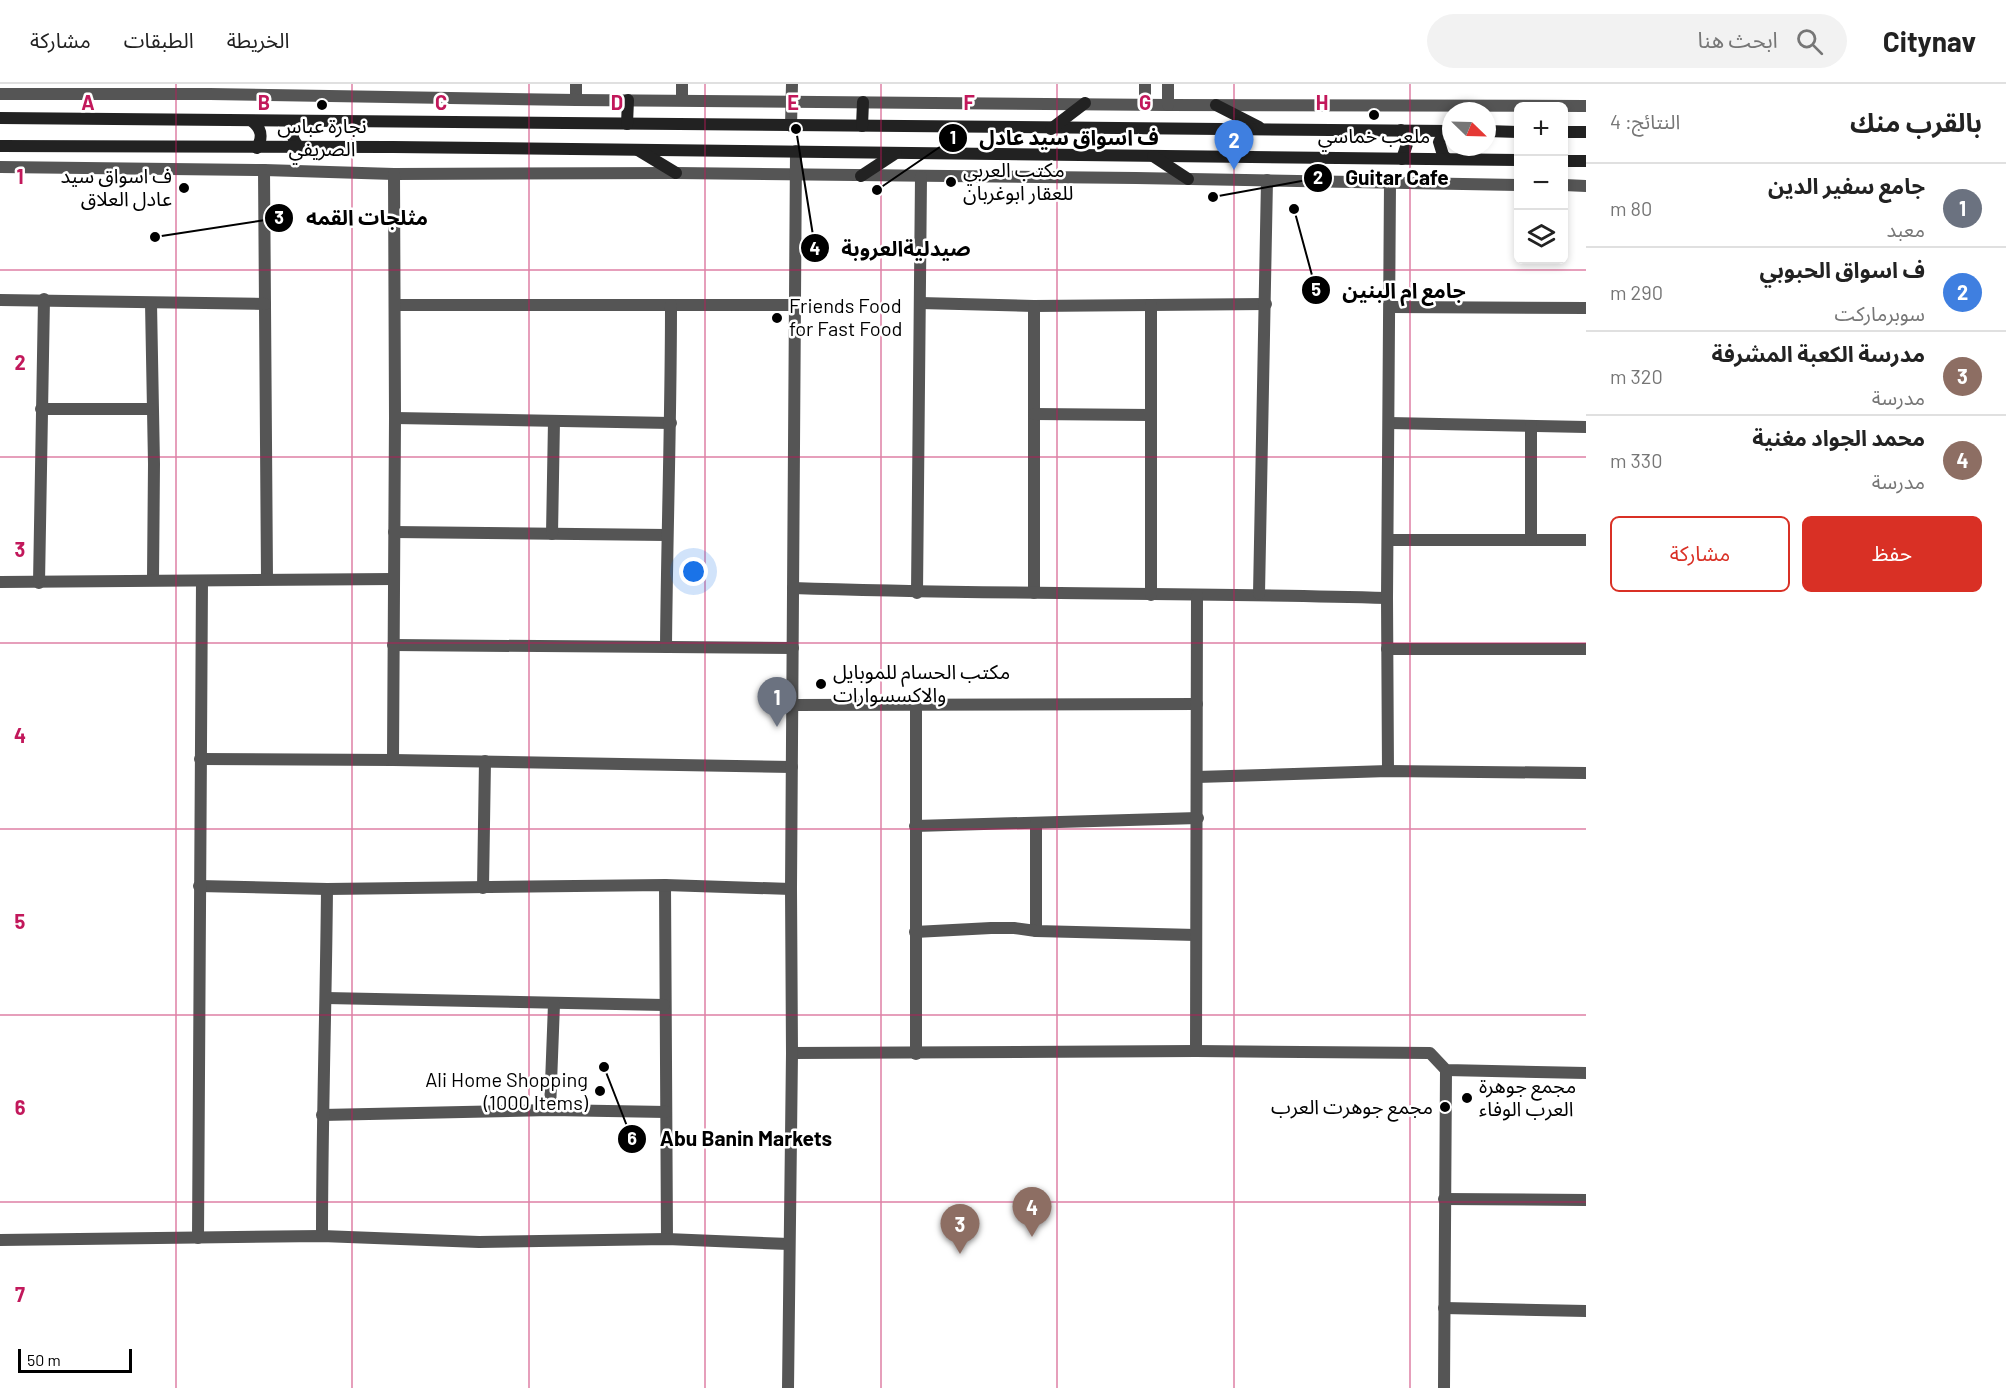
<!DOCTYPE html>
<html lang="ar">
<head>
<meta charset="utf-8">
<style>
  :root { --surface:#fff; --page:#f2f2f2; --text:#222; --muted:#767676; --line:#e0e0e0; --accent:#d93025 }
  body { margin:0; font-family:Barlow,"Noto Sans Arabic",sans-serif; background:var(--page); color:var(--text); direction:rtl }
  .controls { position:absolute; right:18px; top:18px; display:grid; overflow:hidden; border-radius:9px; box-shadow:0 3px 9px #0003 }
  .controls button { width:54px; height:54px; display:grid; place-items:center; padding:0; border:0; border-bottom:2px solid var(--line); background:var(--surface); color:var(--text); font:30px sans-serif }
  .compass { position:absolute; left:1442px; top:18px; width:54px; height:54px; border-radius:50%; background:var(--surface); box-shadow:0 3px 9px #0003; rotate:113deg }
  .scale { position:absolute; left:18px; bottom:15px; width:114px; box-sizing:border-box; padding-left:6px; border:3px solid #000; border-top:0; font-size:16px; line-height:21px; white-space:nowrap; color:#000; -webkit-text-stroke:4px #fff; paint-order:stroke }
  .you { position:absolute; left:694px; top:488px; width:21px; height:21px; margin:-15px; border:4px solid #fff; border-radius:50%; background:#1a73e8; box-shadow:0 0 0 9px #1a73e833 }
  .badge { display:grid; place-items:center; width:39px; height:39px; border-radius:50%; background:var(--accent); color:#fff; font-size:20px; font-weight:700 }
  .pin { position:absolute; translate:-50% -50px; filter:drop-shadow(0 2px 3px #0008) }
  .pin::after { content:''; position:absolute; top:32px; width:21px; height:18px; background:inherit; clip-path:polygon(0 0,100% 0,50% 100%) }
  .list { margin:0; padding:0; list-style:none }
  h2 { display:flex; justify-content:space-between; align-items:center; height:78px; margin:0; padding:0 24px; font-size:26px }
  h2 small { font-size:20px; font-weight:400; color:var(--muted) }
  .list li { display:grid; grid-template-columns:39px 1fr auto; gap:18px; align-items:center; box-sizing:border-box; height:84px; padding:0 24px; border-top:2px solid var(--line) }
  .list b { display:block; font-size:22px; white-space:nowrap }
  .list p { margin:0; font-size:20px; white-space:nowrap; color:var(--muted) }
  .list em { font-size:20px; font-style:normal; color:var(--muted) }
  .actions { display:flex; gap:12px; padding:18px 24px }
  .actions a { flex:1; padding:14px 0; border:2px solid var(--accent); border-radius:9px; text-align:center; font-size:21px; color:var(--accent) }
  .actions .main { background:var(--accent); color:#fff }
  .icon { flex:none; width:33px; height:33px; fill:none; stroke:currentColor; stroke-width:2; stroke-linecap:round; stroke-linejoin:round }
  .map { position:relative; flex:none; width:1586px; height:1304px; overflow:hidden; direction:ltr }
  header { display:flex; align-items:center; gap:36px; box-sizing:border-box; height:84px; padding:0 30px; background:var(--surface); border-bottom:2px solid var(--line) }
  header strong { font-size:28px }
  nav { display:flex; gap:33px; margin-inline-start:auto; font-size:21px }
  .search { width:420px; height:54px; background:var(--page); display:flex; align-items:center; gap:15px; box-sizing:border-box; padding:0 21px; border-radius:33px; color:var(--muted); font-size:22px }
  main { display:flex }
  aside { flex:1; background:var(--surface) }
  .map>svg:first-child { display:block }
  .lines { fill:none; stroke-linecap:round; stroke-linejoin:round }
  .minor { stroke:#555; stroke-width:12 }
  .tertiary { stroke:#555; stroke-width:12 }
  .secondary { stroke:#222; stroke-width:12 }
  .grid { fill:none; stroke:#c2185b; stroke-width:1.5; stroke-opacity:0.55 }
  .poi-dot { fill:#000; stroke:#fff; stroke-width:2 }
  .labels { text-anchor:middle; stroke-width:5; stroke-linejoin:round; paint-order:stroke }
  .poi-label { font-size:20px; fill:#000; stroke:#fff; text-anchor:start }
  .grid-label { font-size:20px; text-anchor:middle; font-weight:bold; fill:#c2185b; stroke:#fff; stroke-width:5; stroke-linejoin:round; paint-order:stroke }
  .leader { fill:none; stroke:#000; stroke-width:2 }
  .callout-dot { fill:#000; stroke:#fff; stroke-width:2 }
  .mark-label { font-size:18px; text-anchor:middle; font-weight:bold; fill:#fff }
  .callout-label { font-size:21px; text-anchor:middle; font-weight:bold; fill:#000; stroke:#fff; stroke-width:5; stroke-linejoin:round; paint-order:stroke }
</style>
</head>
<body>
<header>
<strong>Citynav</strong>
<div class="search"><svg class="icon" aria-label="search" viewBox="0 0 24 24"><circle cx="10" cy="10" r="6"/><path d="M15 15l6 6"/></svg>ابحث هنا</div>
<nav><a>الخريطة</a><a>الطبقات</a><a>مشاركة</a></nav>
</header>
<main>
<aside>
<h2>بالقرب منك<small>النتائج: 4</small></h2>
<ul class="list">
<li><span class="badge" style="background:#6b7280">1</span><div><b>جامع سفير الدين</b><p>معبد</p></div><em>80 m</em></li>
<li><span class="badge" style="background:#3f7fe0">2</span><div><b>ف اسواق الحبوبي</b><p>سوبرماركت</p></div><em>290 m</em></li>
<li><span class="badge" style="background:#8d6e63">3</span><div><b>مدرسة الكعبة المشرفة</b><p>مدرسة</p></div><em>320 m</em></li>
<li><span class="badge" style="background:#8d6e63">4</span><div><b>محمد الجواد مغنية</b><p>مدرسة</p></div><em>330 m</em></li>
</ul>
<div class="actions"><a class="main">حفظ</a><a>مشاركة</a></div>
</aside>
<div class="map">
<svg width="1586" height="1304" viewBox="0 0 1586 1304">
  <rect width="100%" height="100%" fill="#fff"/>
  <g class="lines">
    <g class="minor">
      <path d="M576,0v16"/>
      <path d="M682,0v16"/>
      <path d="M0,10h210l366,6 592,5 418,1"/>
      <path d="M791,42l1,-42"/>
      <path d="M0,83l264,3 130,4 282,-1 460,5 382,7"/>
      <path d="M264,86l3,409"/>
      <path d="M1564,101l22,1"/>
      <path d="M0,216l265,4"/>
      <path d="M151,219l3,161 -1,115"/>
      <path d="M920,219l114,3 232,-2"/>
      <path d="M395,221h400"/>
      <path d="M1034,222v287"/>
      <path d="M1391,223l195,1"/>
      <path d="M41,325h111"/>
      <path d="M1034,330l117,1"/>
      <path d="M395,334l276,5"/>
      <path d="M1389,339l197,4"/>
      <path d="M394,448l273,3"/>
      <path d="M552,450l2,-113"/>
      <path d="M1388,456h198"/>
      <path d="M1531,456v-114"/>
      <path d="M0,498l393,-3"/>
      <path d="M39,499l5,-284"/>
      <path d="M793,504c198,7 396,4 594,10"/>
      <path d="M917,509l4,-416"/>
      <path d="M1259,510l8,-414"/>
      <path d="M1151,511v-290"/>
      <path d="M393,561l400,3"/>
      <path d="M666,563c1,-114 5,-228 5,-342"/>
      <path d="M1387,565h199"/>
      <path d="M792,621l405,-1"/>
      <path d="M200,675l193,1 399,7"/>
      <path d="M393,676l2,-342 -1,-244"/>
      <path d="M1388,687l-1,-173 3,-414"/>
      <path d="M1197,693l191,-6 198,2"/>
      <path d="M915,742l283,-8"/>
      <path d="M665,801l2,354"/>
      <path d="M199,802l128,3 338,-4 126,4"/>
      <path d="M483,804l2,-127"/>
      <path d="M1036,847v-108"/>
      <path d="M915,848l76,-4h23l22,3 160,4"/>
      <path d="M326,914l338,7"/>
      <path d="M1196,967l1,-456"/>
      <path d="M792,969l404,-2 234,2 16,17 140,3"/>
      <path d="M916,970v-349"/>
      <path d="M550,1026l4,-106"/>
      <path d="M322,1031l228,-5 116,2"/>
      <path d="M1444,1115l142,1"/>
      <path d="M322,1152c0,-116 4,-231 5,-347"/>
      <path d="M198,1154l4,-657"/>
      <path d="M0,1156l322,-4 157,6 188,-3 122,5"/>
      <path d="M1444,1224l142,3"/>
      <path d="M1444,1304l2,-318"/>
    </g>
    <g class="tertiary">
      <path d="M1145,20v-20"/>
      <path d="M1168,21v-21"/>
      <path d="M788,1304l4,-335 -1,-164 5,-738"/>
    </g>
    <g class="secondary">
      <path d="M1216,21l43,22"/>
      <path d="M0,34l1451,13"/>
      <path d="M252,37c10,8 11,16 5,27"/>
      <path d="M298,38c-8,9 -7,17 2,26"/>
      <path d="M627,40l1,-24"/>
      <path d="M862,42l1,-24"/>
      <path d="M1051,45l34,-26"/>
      <path d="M1401,46l6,14 -5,15"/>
      <path d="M1445,47l-6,11 4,13 4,4"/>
      <path d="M1487,47l31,1"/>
      <path d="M1564,48h22"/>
      <path d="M0,62l393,1 1125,13"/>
      <path d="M638,66l38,23"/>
      <path d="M1153,72l35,23"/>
      <path d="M1564,77h22"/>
      <path d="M861,92l35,-23"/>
    </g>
  </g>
  <path class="grid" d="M176,0v1304M352,0v1304M529,0v1304M705,0v1304M881,0v1304M1057,0v1304M1234,0v1304M1410,0v1304M0,186h1586M0,373h1586M0,559h1586M0,745h1586M0,931h1586M0,1118h1586"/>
  <g class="poi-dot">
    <circle cx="322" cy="21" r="6"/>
    <circle cx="1374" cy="31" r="6"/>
    <circle cx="951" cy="98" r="6"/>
    <circle cx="184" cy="104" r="6"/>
    <circle cx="777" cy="234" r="6"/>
    <circle cx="821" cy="600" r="6"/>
    <circle cx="600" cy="1007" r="6"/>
    <circle cx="1467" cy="1014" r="6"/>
    <circle cx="1445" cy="1023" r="6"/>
  </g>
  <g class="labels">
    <g class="poi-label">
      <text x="322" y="49" text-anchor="middle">نجارة عباس<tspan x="322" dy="23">الصريفي</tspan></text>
      <text x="1374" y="59" text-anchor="middle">ملعب خماسي</text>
      <text x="963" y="93">مكتب العربي<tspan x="963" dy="23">للعقار ابوغربان</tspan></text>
      <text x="172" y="99" text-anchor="end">ف اسواق سيد<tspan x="172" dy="23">عادل العلاق</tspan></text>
      <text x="789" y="229">Friends Food<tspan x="789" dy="23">for Fast Food</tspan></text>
      <text x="833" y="595">مكتب الحسام للموبايل<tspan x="833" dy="23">والاكسسوارات</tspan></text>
      <text x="588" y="1003" text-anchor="end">Ali Home Shopping<tspan x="588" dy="23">(1000 Items)</tspan></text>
      <text x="1479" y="1009">مجمع جوهرة<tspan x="1479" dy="23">العرب الوفاء</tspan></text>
      <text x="1433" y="1030" text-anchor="end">مجمع جوهرت العرب</text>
    </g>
  </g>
  <g class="grid-label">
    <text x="88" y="26">A</text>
    <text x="264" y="26">B</text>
    <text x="441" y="26">C</text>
    <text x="617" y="26">D</text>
    <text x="793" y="26">E</text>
    <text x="969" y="26">F</text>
    <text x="1145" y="26">G</text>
    <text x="1322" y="26">H</text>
    <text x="20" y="100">1</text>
    <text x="20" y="286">2</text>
    <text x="20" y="473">3</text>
    <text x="20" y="659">4</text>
    <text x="20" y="845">5</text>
    <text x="20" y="1031">6</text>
    <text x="20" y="1218">7</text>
  </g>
  <path class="leader" d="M877 106L953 54M1213 113L1318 94M155 153L279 134M796 45L815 164M1294 125L1316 206M604 983L632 1055"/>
  <g class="callout-dot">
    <circle cx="877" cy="106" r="6"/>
    <circle cx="1213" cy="113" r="6"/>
    <circle cx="155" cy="153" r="6"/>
    <circle cx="796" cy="45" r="6"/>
    <circle cx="1294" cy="125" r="6"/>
    <circle cx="604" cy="983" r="6"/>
    <circle cx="953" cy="54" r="15"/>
    <circle cx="1318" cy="94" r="15"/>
    <circle cx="279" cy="134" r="15"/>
    <circle cx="815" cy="164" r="15"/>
    <circle cx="1316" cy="206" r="15"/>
    <circle cx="632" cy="1055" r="15"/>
  </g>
  <g class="mark-label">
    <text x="953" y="60">1</text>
    <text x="1318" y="100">2</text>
    <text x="279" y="140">3</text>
    <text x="815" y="171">4</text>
    <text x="1316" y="212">5</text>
    <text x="632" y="1061">6</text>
  </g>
  <g class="callout-label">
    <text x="1069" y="61">ف اسواق سيد عادل</text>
    <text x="1397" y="101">Guitar Cafe</text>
    <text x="367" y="141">مثلجات القمه</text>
    <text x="906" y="172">صيدليةالعروبة</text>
    <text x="1404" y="214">جامع ام البنين</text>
    <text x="746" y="1062">Abu Banin Markets</text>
  </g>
</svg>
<div class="controls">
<button>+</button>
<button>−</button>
<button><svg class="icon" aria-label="layers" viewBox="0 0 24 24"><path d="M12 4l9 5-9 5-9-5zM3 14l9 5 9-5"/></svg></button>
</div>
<svg class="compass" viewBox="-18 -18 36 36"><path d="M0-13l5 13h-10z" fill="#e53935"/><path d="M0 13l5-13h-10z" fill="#767676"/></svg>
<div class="scale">50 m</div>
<div class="you"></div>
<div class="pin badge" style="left:777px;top:643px;background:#6b7280">1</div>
<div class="pin badge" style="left:1234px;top:86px;background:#3f7fe0">2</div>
<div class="pin badge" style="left:960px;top:1170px;background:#8d6e63">3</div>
<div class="pin badge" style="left:1032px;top:1153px;background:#8d6e63">4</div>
</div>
</main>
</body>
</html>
